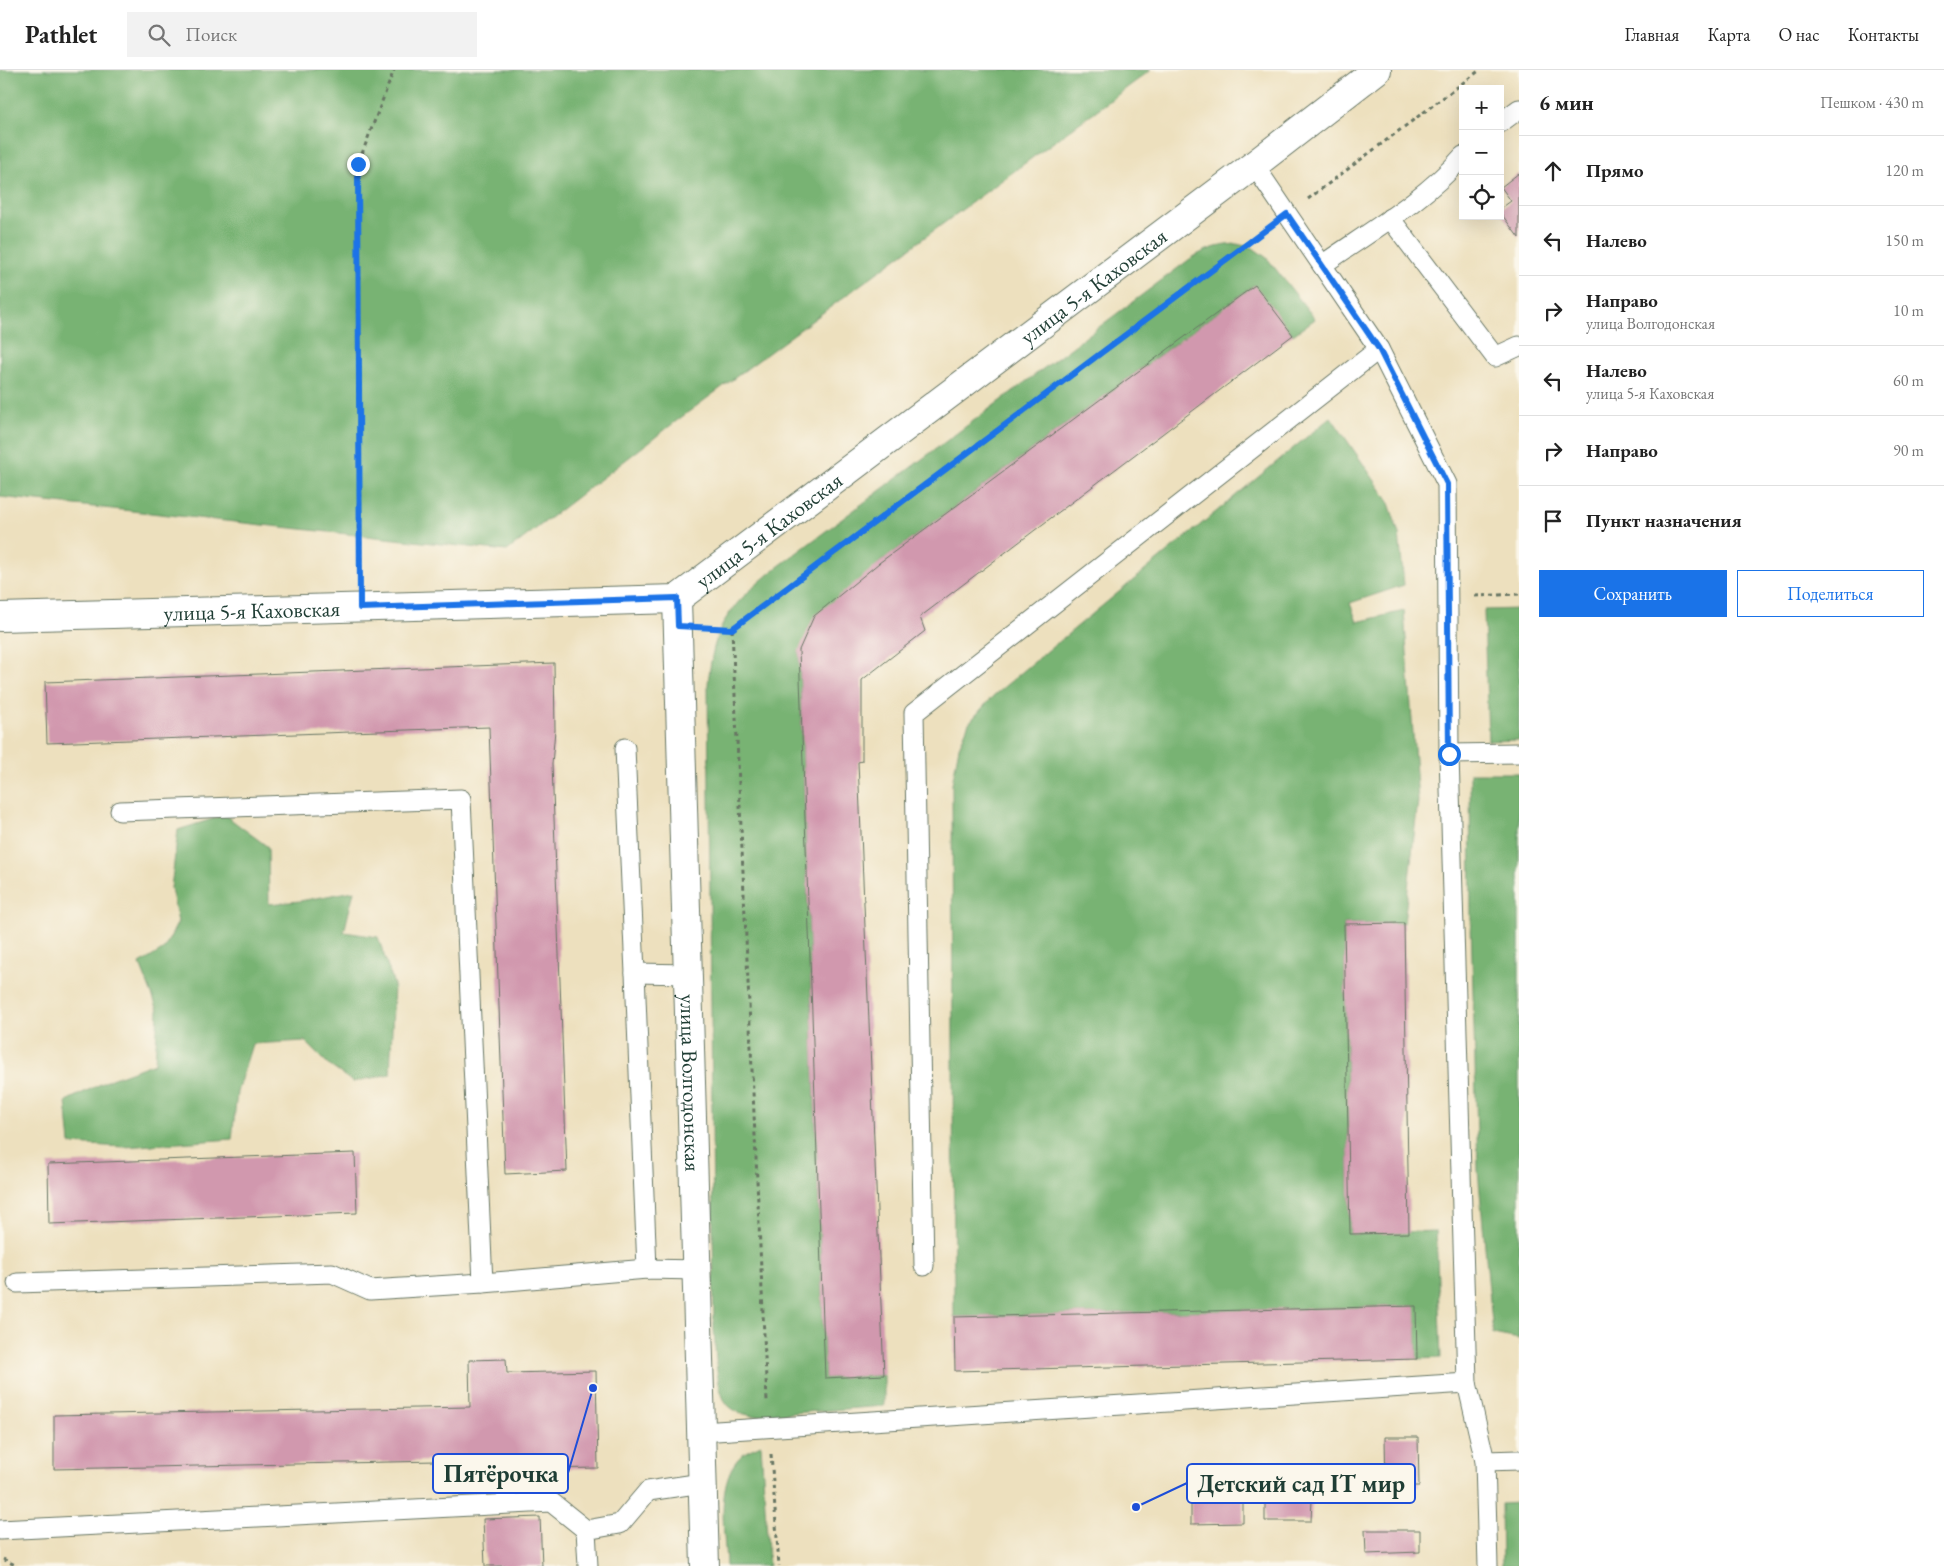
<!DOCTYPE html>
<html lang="ru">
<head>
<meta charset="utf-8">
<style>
  :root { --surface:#fff; --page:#f2f2f2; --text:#222; --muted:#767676; --line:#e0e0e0; --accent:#1a73e8 }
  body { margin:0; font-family:"EB Garamond",serif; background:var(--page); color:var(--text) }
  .controls { position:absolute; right:15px; top:15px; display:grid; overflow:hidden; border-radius:0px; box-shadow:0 5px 20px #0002 }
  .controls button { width:45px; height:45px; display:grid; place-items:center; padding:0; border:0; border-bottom:1px solid var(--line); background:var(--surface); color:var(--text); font:25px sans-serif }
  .stop { position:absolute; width:15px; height:15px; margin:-11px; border:4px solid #1a73e8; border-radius:50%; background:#fff }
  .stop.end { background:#1a73e8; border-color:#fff; box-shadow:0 1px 5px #0008 }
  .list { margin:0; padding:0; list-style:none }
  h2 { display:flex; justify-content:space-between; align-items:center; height:65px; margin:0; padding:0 20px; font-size:21px }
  h2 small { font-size:16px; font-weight:400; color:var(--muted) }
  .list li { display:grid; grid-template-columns:32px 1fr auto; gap:15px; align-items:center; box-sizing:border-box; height:70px; padding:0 20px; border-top:1px solid var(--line) }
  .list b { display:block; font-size:19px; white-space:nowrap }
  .list p { margin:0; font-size:16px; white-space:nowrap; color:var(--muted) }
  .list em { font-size:16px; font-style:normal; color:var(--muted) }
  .actions { display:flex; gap:10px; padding:15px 20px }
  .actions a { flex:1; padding:11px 0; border:1px solid var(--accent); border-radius:0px; text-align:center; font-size:18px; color:var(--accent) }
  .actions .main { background:var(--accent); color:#fff }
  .icon { flex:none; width:28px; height:28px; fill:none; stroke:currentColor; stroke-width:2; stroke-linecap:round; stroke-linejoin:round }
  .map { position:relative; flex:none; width:1519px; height:1496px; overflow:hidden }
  header { display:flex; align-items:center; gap:30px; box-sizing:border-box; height:70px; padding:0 25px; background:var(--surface); border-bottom:1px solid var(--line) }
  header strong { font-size:24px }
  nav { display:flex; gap:28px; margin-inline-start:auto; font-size:18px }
  .search { width:350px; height:45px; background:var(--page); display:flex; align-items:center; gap:12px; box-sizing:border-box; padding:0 18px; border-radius:0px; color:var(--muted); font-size:19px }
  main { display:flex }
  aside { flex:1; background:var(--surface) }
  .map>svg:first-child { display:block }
  .forest { fill:#78b373; stroke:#4c7854 }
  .building { fill:#d198ae }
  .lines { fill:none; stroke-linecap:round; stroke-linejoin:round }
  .service-casing { stroke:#677664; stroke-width:21 }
  .minor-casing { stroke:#677664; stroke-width:30 }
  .path { stroke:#677664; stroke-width:3; stroke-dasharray:4 4; stroke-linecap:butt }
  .service { stroke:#fff; stroke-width:19 }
  .minor { stroke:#fff; stroke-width:28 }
  .route { stroke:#1a73e8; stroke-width:6 }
  .labels { text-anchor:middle; stroke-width:4.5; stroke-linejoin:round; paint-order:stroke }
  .street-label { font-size:22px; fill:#1f3d34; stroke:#fbf7ec }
  .leader { fill:none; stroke:#1d4ed8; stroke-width:2 }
  .callout-dot { fill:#1d4ed8; stroke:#fbf7ec; stroke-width:2 }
  .callout { fill:#fbf7ec; stroke:#1d4ed8; stroke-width:2 }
  .callout-label { font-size:24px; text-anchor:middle; font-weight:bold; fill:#1f3d34 }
</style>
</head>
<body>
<header>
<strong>Pathlet</strong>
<div class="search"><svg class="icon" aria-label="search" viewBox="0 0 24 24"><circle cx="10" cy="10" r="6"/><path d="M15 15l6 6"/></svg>Поиск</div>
<nav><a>Главная</a><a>Карта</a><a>О нас</a><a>Контакты</a></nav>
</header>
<main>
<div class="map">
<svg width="1519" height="1496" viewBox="0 0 1519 1496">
  <rect width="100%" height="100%" fill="#fbf7ec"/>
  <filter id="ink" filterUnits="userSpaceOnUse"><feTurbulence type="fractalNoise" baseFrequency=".02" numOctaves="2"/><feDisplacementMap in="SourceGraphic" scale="10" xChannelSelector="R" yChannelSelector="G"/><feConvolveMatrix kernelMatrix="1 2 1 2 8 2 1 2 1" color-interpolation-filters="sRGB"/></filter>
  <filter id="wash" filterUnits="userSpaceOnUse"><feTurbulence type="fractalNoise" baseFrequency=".0096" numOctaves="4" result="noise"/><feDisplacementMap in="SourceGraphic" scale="20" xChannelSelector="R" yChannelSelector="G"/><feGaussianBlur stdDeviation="1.12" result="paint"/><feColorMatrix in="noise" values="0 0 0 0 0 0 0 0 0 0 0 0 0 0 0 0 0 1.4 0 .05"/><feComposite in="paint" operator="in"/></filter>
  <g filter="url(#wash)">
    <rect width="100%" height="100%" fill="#ede0be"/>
    <g class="forest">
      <path d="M0,0h1151l-472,349 -172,132 -507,-54z"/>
      <path d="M1237,174l16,4 14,10 48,61 -22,16 -39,-50 -375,278 -80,88 26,727 59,-3v31l-131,10c-8,-2 -16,-3 -23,-9 -15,-11 -14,-58 -16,-77l-6,-646c6,-59 19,-75 63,-112l419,-313c16,-10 28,-14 47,-15z"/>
      <path d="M1331,347l57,83 11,34 5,51 -54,18 7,19 47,-11 14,190 -14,122 -60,1 6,310 86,-3 5,127 -24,1 -2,-53 -461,11 -2,-533 7,-37 10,-24 24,-27z"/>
      <path d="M1519,539v131l-31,1 -4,-131z"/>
      <path d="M1470,703h49v566l-26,-5 -15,-164 -7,-248z"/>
      <path d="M225,745l43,32 1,57 31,-3 54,-10 -10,41 34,5 16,48 -4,89 -37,8 -23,-16 -25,-25 -53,3 -15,48 -5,47 -107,8 -55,-3 -4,-43 45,-22 44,-16 3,-53 -18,-46 24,-15 14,-27 -7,-34 7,-58z"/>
      <path d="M761,1375l8,121h-43c-1,-35 -12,-87 17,-112 5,-4 12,-6 18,-9z"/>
      <path d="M1519,1433v63h-17l-1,-62z"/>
    </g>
    <g id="blocks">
      <g class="building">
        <path d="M1519,103v65l-19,-26v-3l11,-8 -10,-14z"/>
        <path d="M1255,215l38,50 -373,282 5,14 -63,49v81l-4,1 26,613 -59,3 -26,-728 15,-34 65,-53z"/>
        <path d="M554,593l1,67 -3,34 15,407 -62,3 -16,-447 -442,16 -2,-61z"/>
        <path d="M1404,853l5,310 -59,1 -6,-310z"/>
        <path d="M355,1083l2,60 -308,11 -1,-60z"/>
        <path d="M1416,1236l1,53 -462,12 -1,-54z"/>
        <path d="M506,1289l1,14 89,-2 2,97 -113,2v-10l-431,9v-54l416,-8 -1,-47z"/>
        <path d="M1385,1367h33l1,49h-33z"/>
        <path d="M1265,1428l47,1 -1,22h-46z"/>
        <path d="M1243,1429v24l-52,1v-24z"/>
        <path d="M540,1447l2,49h-57l-2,-47z"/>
        <path d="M1365,1460h55v22l-54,2z"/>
      </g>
    </g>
  </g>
  <g filter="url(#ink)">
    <use href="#blocks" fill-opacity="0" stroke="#677664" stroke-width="1"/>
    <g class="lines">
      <defs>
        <g id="service">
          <path d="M1500,53l19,-14"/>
          <path d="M1254,95l125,184 68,135 2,270 18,629 18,78 3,105"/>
          <path d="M1390,148l105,139 24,-11"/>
          <path d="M1322,195c46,-32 105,-67 141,-109"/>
          <path d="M625,678l10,225 53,1"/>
          <path d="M1449,684l70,-1"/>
          <path d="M120,741l341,-12 22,484"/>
          <path d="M635,903l12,296"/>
          <path d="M924,1196l-10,-553 465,-364"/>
          <path d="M17,1213l315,-10 38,17 113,-7 164,-14 50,1"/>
          <path d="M701,1362l766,-49"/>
          <path d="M1485,1391l34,-1"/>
          <path d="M0,1460l551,-28 35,28"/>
          <path d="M588,1496l-2,-36 34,-6 28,-33 54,-8"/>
        </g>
        <g id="minor">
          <path id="s1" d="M677,529l28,967"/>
          <path id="s2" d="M0,547l677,-18 577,-434 123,-95"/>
        </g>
      </defs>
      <use href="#service" class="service-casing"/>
      <use href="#minor" class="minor-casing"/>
      <g class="path">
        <path d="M1308,129l172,-129"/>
        <path d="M360,507l-2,-413 36,-94"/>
        <path d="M1475,526l44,-2"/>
        <path d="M708,558l24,1 535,-400"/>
        <path d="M732,559l35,772"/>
        <path d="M771,1384l8,112"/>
        <path d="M3,1489l14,7"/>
      </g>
      <use href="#service" class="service"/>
      <use href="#minor" class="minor"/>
    </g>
  </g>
  <g class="lines" filter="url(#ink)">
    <path class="route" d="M358,94l2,444 317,-10 1,28 54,3 555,-415 92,135 68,135 2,270"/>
  </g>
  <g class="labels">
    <g class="street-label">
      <text dy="8" stroke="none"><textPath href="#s2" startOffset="1198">улица 5-я Каховская</textPath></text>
      <text dy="8" stroke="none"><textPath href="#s2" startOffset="792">улица 5-я Каховская</textPath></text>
      <text dy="8" stroke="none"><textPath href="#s2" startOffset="252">улица 5-я Каховская</textPath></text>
      <text dy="8" stroke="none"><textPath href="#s1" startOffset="484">улица Волгодонская</textPath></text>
    </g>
  </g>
  <path class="leader" d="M593 1318L568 1403M1136 1437L1187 1413"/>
  <g class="callout-dot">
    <circle cx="593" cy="1318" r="5"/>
    <circle cx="1136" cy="1437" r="5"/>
  </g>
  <g class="callout">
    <rect x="433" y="1384" width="135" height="39" rx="5"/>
    <rect x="1187" y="1394" width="228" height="39" rx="5"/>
  </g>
  <g class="callout-label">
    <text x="501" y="1412">Пятёрочка</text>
    <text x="1301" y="1422">Детский сад IT мир</text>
  </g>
</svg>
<div class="controls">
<button>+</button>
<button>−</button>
<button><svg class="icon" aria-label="locate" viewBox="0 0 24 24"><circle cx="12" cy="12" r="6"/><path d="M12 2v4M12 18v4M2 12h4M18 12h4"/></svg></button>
</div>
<div class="stop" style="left:1449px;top:684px"></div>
<div class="stop end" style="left:358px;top:94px"></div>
</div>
<aside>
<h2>6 мин<small>Пешком · 430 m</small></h2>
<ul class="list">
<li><svg class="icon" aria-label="ahead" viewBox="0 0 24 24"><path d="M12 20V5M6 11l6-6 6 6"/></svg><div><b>Прямо</b></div><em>120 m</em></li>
<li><svg class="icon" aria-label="left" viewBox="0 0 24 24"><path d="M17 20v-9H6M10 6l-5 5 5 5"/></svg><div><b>Налево</b></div><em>150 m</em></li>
<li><svg class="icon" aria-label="right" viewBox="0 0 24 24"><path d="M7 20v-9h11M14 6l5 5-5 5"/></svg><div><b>Направо</b><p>улица Волгодонская</p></div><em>10 m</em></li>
<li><svg class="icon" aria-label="left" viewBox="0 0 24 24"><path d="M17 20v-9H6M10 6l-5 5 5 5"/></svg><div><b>Налево</b><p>улица 5-я Каховская</p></div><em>60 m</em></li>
<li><svg class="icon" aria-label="right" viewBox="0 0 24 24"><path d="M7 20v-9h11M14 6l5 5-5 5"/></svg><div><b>Направо</b></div><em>90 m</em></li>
<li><svg class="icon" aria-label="arrive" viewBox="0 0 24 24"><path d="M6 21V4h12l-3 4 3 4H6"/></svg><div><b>Пункт назначения</b></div></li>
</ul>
<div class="actions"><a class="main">Сохранить</a><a>Поделиться</a></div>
</aside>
</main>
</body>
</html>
